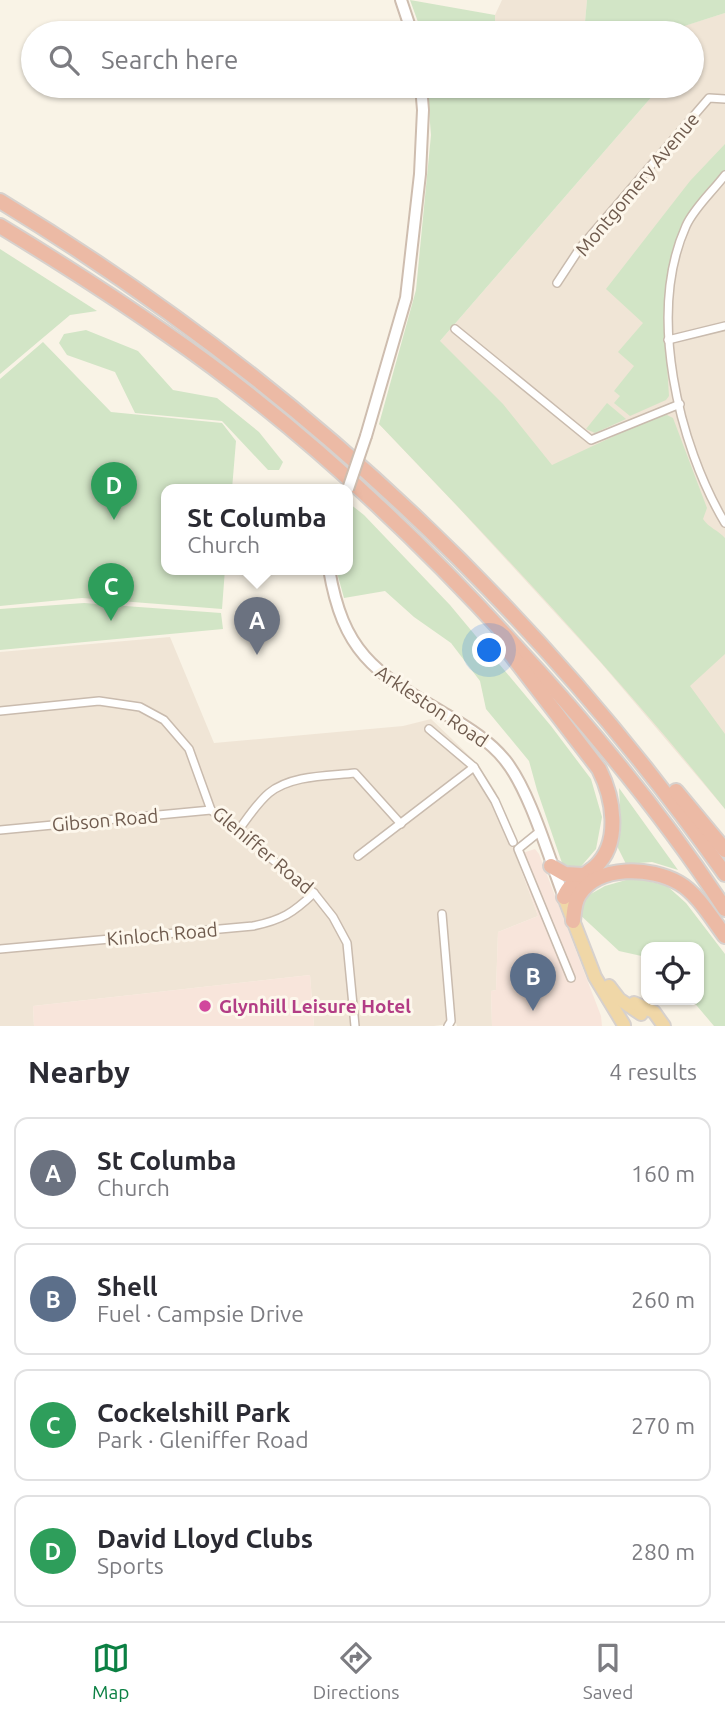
<!DOCTYPE html>
<html lang="en">
<head>
<meta charset="utf-8">
<style>
  :root { --surface:#fff; --page:#f2f2f3; --text:#2b2b33; --muted:#7c7c81; --line:#e1e1e2; --accent:#0b8043 }
  body { margin:0; font-family:Ubuntu,sans-serif; background:var(--page); color:var(--text) }
  .controls { position:absolute; right:21px; bottom:21px; display:grid; overflow:hidden; border-radius:14px; box-shadow:0 2px 5px #0004 }
  .controls button { width:63px; height:63px; display:grid; place-items:center; padding:0; border:0; border-bottom:2px solid var(--line); background:var(--surface); color:var(--text); font:35px sans-serif }
  .you { position:absolute; left:490px; top:651px; width:24px; height:24px; margin:-18px; border:5px solid #fff; border-radius:50%; background:#1a73e8; box-shadow:0 0 0 10px #1a73e833 }
  .badge { display:grid; place-items:center; width:46px; height:46px; border-radius:50%; background:var(--accent); color:#fff; font-size:23px; font-weight:700 }
  .pin { position:absolute; translate:-50% -58px; filter:drop-shadow(0 2px 4px #0008) }
  .pin::after { content:''; position:absolute; top:37px; width:24px; height:21px; background:inherit; clip-path:polygon(0 0,100% 0,50% 100%) }
  .popup { position:absolute; left:161px; top:484px; width:192px; height:91px; box-sizing:border-box; display:grid; place-content:center; border-radius:14px; background:var(--surface); filter:drop-shadow(0 2px 5px #0005); font-size:23px; white-space:nowrap; color:var(--muted) }
  .popup b { font-size:26px; color:var(--text) }
  .popup::after { content:''; position:absolute; left:50%; top:100%; margin-left:-14px; border:14px solid transparent; border-top-color:var(--surface) }
  .list { margin:0; padding:0; list-style:none }
  h2 { display:flex; justify-content:space-between; align-items:center; height:91px; margin:0; padding:0 28px; font-size:30px }
  h2 small { font-size:23px; font-weight:400; color:var(--muted) }
  .list li { display:grid; grid-template-columns:46px 1fr auto; gap:21px; align-items:center; box-sizing:border-box; height:112px; margin:0 14px 14px; padding:0 14px; border:2px solid var(--line); border-radius:14px }
  .list b { display:block; font-size:26px; white-space:nowrap }
  .list p { margin:0; font-size:23px; white-space:nowrap; color:var(--muted) }
  .list em { font-size:23px; font-style:normal; color:var(--muted) }
  .icon { flex:none; width:38px; height:38px; fill:none; stroke:currentColor; stroke-width:2; stroke-linecap:round; stroke-linejoin:round }
  .map { position:relative; flex:none; width:725px; height:1026px; overflow:hidden }
  .search { position:absolute; background:var(--surface); box-shadow:0 2px 5px #0004; left:21px; right:21px; top:21px; height:77px; display:flex; align-items:center; gap:18px; box-sizing:border-box; padding:0 24px; border-radius:38px; color:var(--muted); font-size:26px }
  .sheet { height:595px; background:var(--surface) }
  nav { display:flex; justify-content:space-around; align-items:center; box-sizing:border-box; height:98px; border-top:2px solid var(--line); background:var(--surface); font-size:19px; color:var(--muted) }
  nav a { display:grid; justify-items:center; gap:4px }
  nav .on { color:var(--accent) }
  .map>svg:first-child { display:block }
  .residential { fill:#f0e5d6 }
  .commercial { fill:#f8e5db }
  .green { fill:#d2e5c6 }
  .lines { fill:none; stroke-linecap:round; stroke-linejoin:round }
  .street-casing { stroke:#c9bbae; stroke-width:10 }
  .secondary-casing { stroke:#cebdaf; stroke-width:14 }
  .primary-casing { stroke:#d7d1cd; stroke-width:16 }
  .highway-casing { stroke:#d7d1cd; stroke-width:18 }
  .street { stroke:#fff; stroke-width:7 }
  .secondary { stroke:#fff; stroke-width:10 }
  .primary { stroke:#f0d7a7; stroke-width:12 }
  .highway { stroke:#ecbaa5; stroke-width:14 }
  .secondary-bridge-casing { stroke:#cebdaf; stroke-width:14; stroke-linecap:butt }
  .secondary-bridge { stroke:#fff; stroke-width:10 }
  .hotel-dot { fill:#d1479c; stroke:#fdf7ec; stroke-width:2.5 }
  .labels { text-anchor:middle; stroke-width:6; stroke-linejoin:round; paint-order:stroke }
  .street-label { font-size:19px; fill:#6f5b4e; stroke:#fdf7ec }
  .hotel-label { font-size:19px; font-weight:bold; fill:#b23c85; stroke:#fdf7ec; text-anchor:start }
</style>
</head>
<body>
<div class="map">
<svg width="725" height="1026" viewBox="0 0 725 1026">
  <rect width="100%" height="100%" fill="#f9f3e6"/>
  <g class="residential">
    <path d="M502,0h85l-3,33h-71l-18,-2v-16z"/>
    <path d="M725,13v796l-124,-146 -144,-157 -78,-82 61,-83 221,-255h31v-53h-20l-1,-3z"/>
    <path d="M170,637l44,106 189,-17 28,-7 46,44 19,29 14,48 28,76 -40,16 -2,58 -5,1 1,35h-35l-1,-3 -22,3h-120l-4,-51 -277,31 1,20h-34v-374z"/>
  </g>
  <g class="commercial">
    <path d="M535,849l4,5 62,162 1,10h-110l-1,-35 5,-1 2,-58 40,-16 -22,-61z"/>
    <path d="M310,975l4,51h-280l-1,-20z"/>
  </g>
  <g class="green">
    <path d="M410,0l85,15v16l18,2h-91z"/>
    <path d="M587,0h138v13l-53,17v3h-88z"/>
    <path d="M427,86h234l-221,255 63,63 49,61 105,-49 10,-1 6,3 34,90 -4,11c6,9 15,11 22,19v116l-35,32 35,48v75c-108,-135 -227,-261 -346,-385l37,-134 15,-155z"/>
    <path d="M725,144v26l-42,51 -16,64 -1,64 3,47 -3,4 -36,16 -16,-13 6,-7 -6,-5 20,-25 -16,-14 25,-29 -37,-34 84,-108z"/>
    <path d="M0,249l97,62 -27,4 -70,59z"/>
    <path d="M86,330l52,21 35,39 44,8 42,34 24,30 -4,8h-11l-46,-49 -87,-8 -20,-41 -48,-17 -8,-12 5,-9z"/>
    <path d="M43,342l68,70 111,11 14,18 -4,48h-66v80h59l-3,40 -140,-11 -82,8v-227z"/>
    <path d="M607,403l19,16 -31,14 -9,-4z"/>
    <path d="M350,504l14,11 86,90 101,121 40,53 11,38 -6,32 -18,21 -16,-7 -25,-73 -8,-29 -43,-52 -6,-28 -29,-38 -37,-26 -29,-26 -41,7 -8,-29h12z"/>
    <path d="M84,603l137,10 2,16 -223,21v-41z"/>
    <path d="M619,788l59,82 -26,-8 -26,2 -9,-18 4,-16z"/>
    <path d="M633,878l33,7 20,18 39,51v72h-11l-22,-26h7v-53h-53v10l-27,-6 -42,-39 3,-12 25,-14z"/>
  </g>
  <g class="lines">
    <defs>
      <g id="street">
        <path d="M725,175c-12,16 -31,33 -39,51 -39,87 -8,218 39,297"/>
        <path d="M557,283l23,-35 129,-150 16,1"/>
        <path d="M455,329l136,111 89,-36"/>
        <path d="M668,340l57,-14"/>
        <path d="M0,711l99,-10 41,6 24,13 25,29 22,61 103,83 19,24 14,26 8,83"/>
        <path d="M429,729l45,38 21,34 18,41"/>
        <path d="M0,830l211,-20"/>
        <path d="M237,832c10,-13 20,-29 32,-39 22,-18 59,-17 86,-20l46,51"/>
        <path d="M539,832l-21,17 53,129"/>
        <path d="M358,856l116,-89"/>
        <path d="M442,914l9,107 -3,5"/>
        <path d="M0,949l253,-23c29,-6 40,-13 61,-33"/>
      </g>
      <g id="secondary">
        <path d="M401,0l11,33"/>
        <path d="M366,436l40,-138 14,-124 3,-64 -2,-24"/>
        <path d="M329,569c14,82 44,103 113,143 23,14 46,27 63,48 25,31 44,98 59,137"/>
      </g>
      <g id="primary">
        <path d="M564,897l31,80 29,48"/>
        <path d="M609,986l10,13 22,15"/>
        <path d="M634,1003l20,9 10,14"/>
      </g>
      <g id="highway">
        <path d="M0,201c287,174 531,399 725,673"/>
        <path d="M0,226c56,34 111,69 164,106 128,88 243,195 347,309 78,84 151,172 214,268"/>
        <path d="M503,644l96,125c14,28 23,73 -4,98 -12,10 -25,15 -31,30"/>
        <path d="M676,791l49,59"/>
        <path d="M551,866l14,8 17,1"/>
        <path d="M573,921c1,-9 1,-18 6,-26 20,-31 72,-28 100,-12 19,11 33,36 46,53"/>
      </g>
    </defs>
    <use href="#street" class="street-casing"/>
    <use href="#secondary" class="secondary-casing"/>
    <use href="#primary" class="primary-casing"/>
    <use href="#highway" class="highway-casing"/>
    <use href="#street" class="street"/>
    <use href="#secondary" class="secondary"/>
    <use href="#primary" class="primary"/>
    <use href="#highway" class="highway"/>
    <defs>
      <path id="secondary-bridge" d="M348,489l18,-53"/>
    </defs>
    <use href="#secondary-bridge" class="secondary-bridge-casing"/>
    <use href="#secondary-bridge" class="secondary-bridge"/>
  </g>
  <circle class="hotel-dot" cx="205" cy="1006" r="7"/>
  <g class="labels">
    <g class="street-label">
      <text transform="translate(637 184) rotate(-50)" y="7">Montgomery Avenue</text>
      <text transform="translate(432 706) rotate(34)" y="7">Arkleston Road</text>
      <text transform="translate(105 820) rotate(-5)" y="7">Gibson Road</text>
      <text transform="translate(263 850) rotate(40)" y="7">Gleniffer Road</text>
      <text transform="translate(162 934) rotate(-5)" y="7">Kinloch Road</text>
    </g>
    <g class="hotel-label">
      <text x="219" y="1013">Glynhill Leisure Hotel</text>
    </g>
  </g>
</svg>
<div class="controls">
<button><svg class="icon" aria-label="locate" viewBox="0 0 24 24"><circle cx="12" cy="12" r="6"/><path d="M12 2v4M12 18v4M2 12h4M18 12h4"/></svg></button>
</div>
<div class="you"></div>
<div class="pin badge" style="left:257px;top:655px;background:#6b7280">A</div>
<div class="popup"><b>St Columba</b>Church</div>
<div class="pin badge" style="left:533px;top:1011px;background:#5c6f8a">B</div>
<div class="pin badge" style="left:111px;top:621px;background:#2e9e5b">C</div>
<div class="pin badge" style="left:114px;top:520px;background:#2e9e5b">D</div>
<div class="search"><svg class="icon" aria-label="search" viewBox="0 0 24 24"><circle cx="10" cy="10" r="6"/><path d="M15 15l6 6"/></svg>Search here</div>
</div>
<section class="sheet">
<h2>Nearby<small>4 results</small></h2>
<ul class="list">
<li><span class="badge" style="background:#6b7280">A</span><div><b>St Columba</b><p>Church</p></div><em>160 m</em></li>
<li><span class="badge" style="background:#5c6f8a">B</span><div><b>Shell</b><p>Fuel · Campsie Drive</p></div><em>260 m</em></li>
<li><span class="badge" style="background:#2e9e5b">C</span><div><b>Cockelshill Park</b><p>Park · Gleniffer Road</p></div><em>270 m</em></li>
<li><span class="badge" style="background:#2e9e5b">D</span><div><b>David Lloyd Clubs</b><p>Sports</p></div><em>280 m</em></li>
</ul>
</section>
<nav>
<a class="on"><svg class="icon" aria-label="map" viewBox="0 0 24 24"><path d="M3 6l6-2 6 2 6-2v14l-6 2-6-2-6 2zM9 4v14M15 6v14"/></svg>Map</a>
<a><svg class="icon" aria-label="directions" viewBox="0 0 24 24"><path d="M12 3l9 9-9 9-9-9zM9 14v-3h6M13 9l2 2-2 2"/></svg>Directions</a>
<a><svg class="icon" aria-label="saved" viewBox="0 0 24 24"><path d="M7 4h10v16l-5-4-5 4z"/></svg>Saved</a>
</nav>
</body>
</html>
